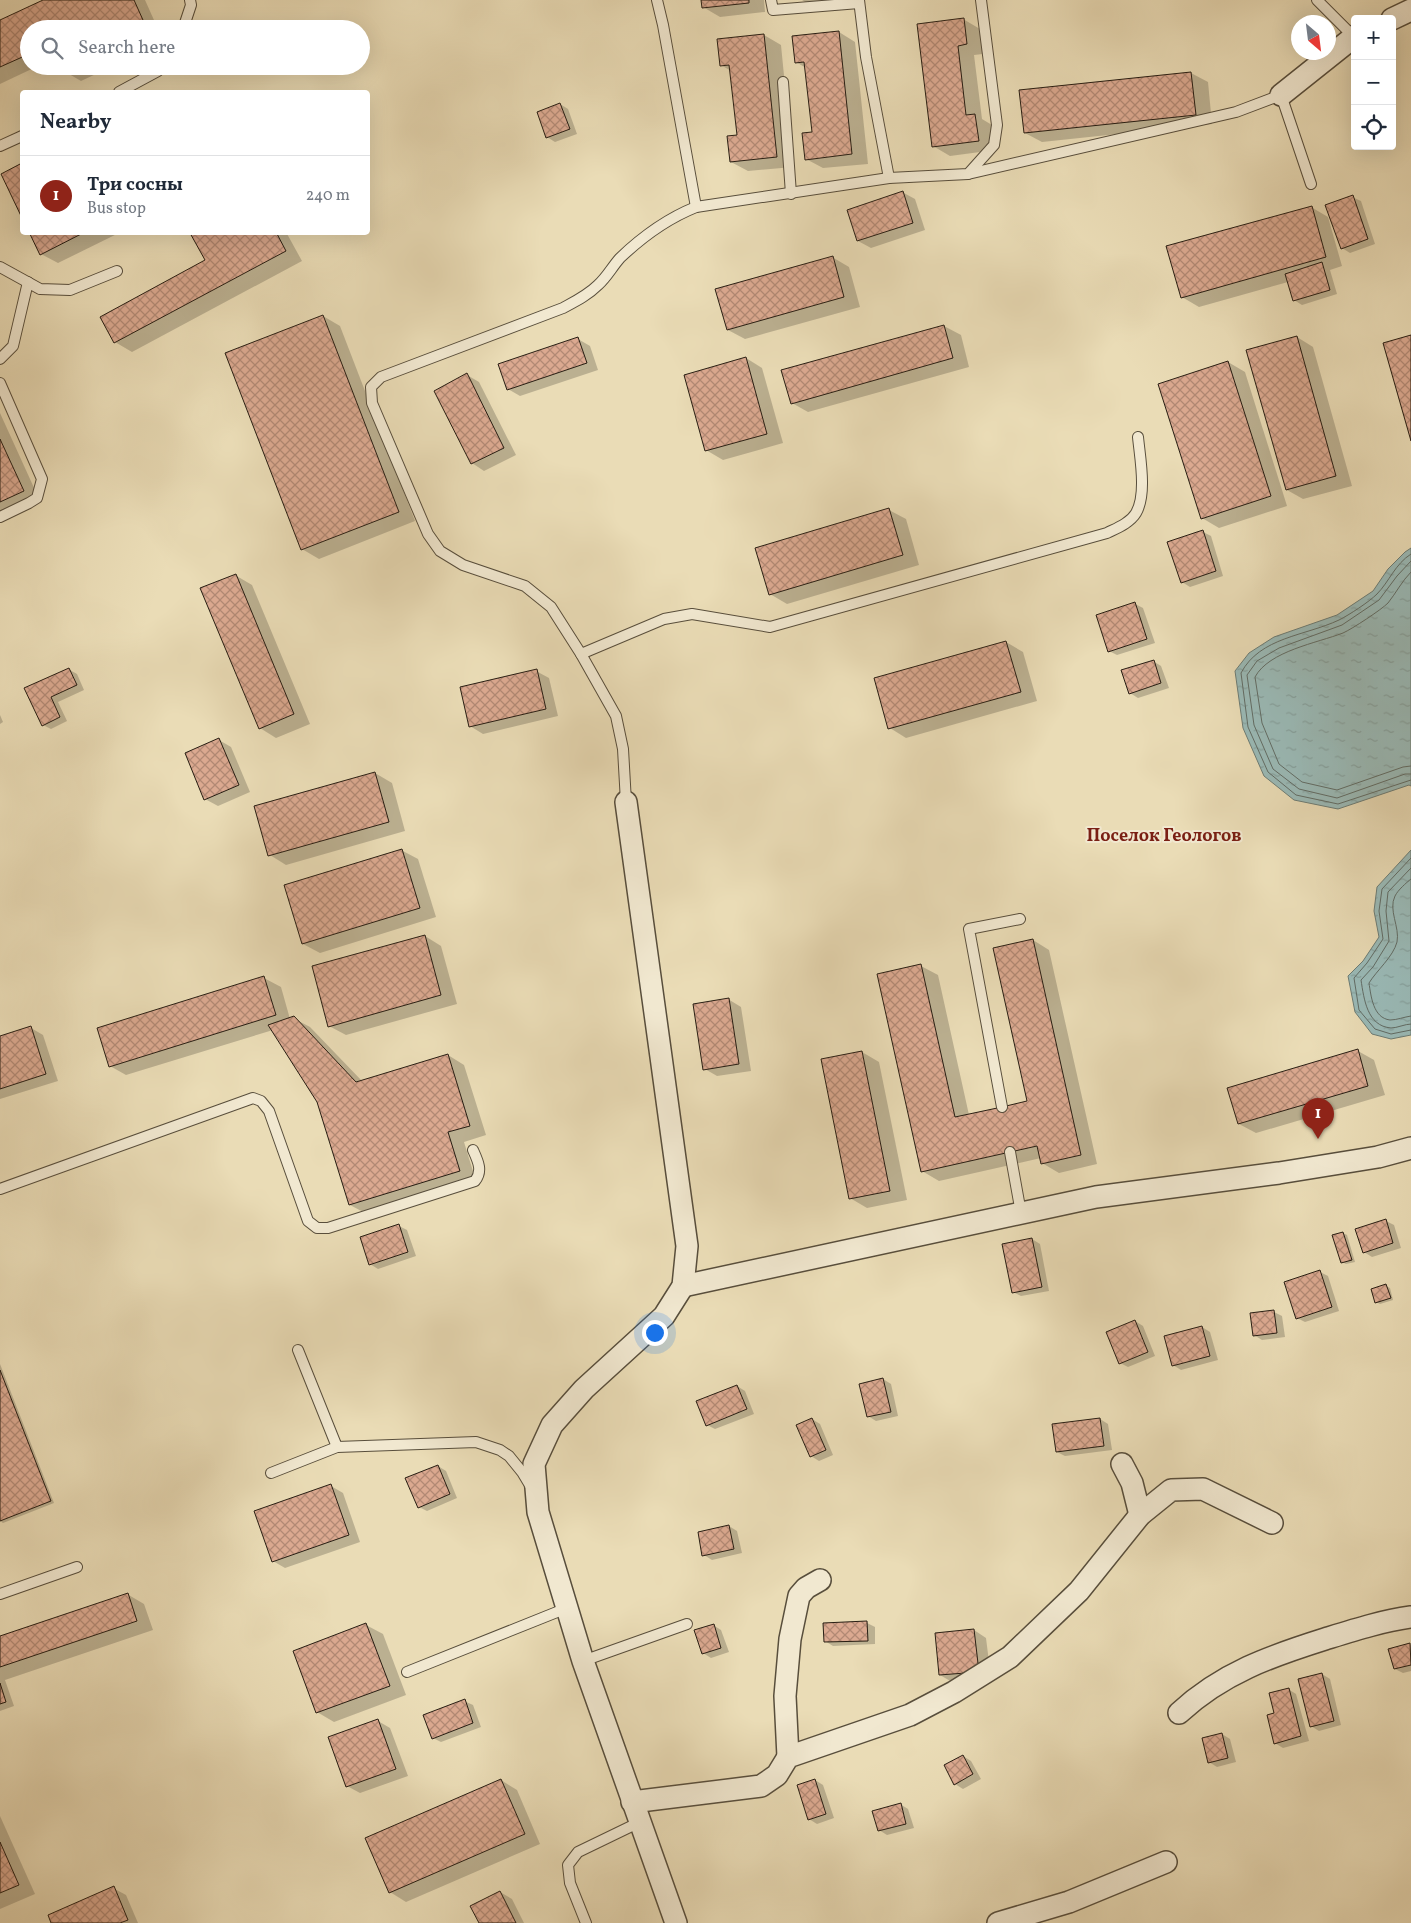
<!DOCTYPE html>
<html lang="en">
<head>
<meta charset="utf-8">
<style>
  :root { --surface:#fff; --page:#f6f6f7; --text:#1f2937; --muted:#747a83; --line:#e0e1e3; --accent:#8f2418 }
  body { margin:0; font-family:Vollkorn,serif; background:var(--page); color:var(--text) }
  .controls { position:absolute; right:15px; top:15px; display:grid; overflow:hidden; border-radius:5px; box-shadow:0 5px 20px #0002 }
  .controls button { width:45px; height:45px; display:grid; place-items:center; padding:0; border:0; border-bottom:1px solid var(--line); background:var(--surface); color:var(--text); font:25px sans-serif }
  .compass { position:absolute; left:1291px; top:15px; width:45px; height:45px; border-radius:50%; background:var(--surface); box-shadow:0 5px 20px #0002; rotate:152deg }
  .you { position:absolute; left:654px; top:1332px; width:18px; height:18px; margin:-12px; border:4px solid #fff; border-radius:50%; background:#1a73e8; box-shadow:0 0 0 8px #1a73e833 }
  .badge { display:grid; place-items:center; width:32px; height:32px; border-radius:50%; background:var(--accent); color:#fff; font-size:16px; font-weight:700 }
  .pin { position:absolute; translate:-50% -41px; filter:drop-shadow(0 1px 2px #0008) }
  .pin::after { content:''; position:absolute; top:26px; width:18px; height:15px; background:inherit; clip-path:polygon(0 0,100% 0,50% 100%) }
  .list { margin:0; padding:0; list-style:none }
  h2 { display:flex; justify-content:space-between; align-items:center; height:65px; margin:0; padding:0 20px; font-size:21px }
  h2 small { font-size:16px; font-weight:400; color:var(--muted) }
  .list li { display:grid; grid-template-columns:32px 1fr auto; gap:15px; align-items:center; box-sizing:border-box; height:80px; padding:0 20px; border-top:1px solid var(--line) }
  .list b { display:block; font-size:19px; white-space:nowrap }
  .list p { margin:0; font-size:16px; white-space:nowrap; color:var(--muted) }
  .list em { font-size:16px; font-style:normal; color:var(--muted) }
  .icon { flex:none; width:28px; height:28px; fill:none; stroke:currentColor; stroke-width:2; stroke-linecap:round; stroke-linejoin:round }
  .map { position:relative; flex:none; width:1411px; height:1923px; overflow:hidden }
  .search { position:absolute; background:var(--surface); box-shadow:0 5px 20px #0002; left:20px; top:20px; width:350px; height:55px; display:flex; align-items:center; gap:12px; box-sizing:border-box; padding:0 18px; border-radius:28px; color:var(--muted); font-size:19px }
  .panel { position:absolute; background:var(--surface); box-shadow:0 5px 20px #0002; left:20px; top:90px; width:350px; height:145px; border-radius:5px }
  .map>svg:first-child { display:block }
  .water { fill:url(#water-ripples); stroke:#6c7c75 }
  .shadow { fill:#0003 }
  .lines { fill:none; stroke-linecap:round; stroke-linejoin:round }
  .shore { stroke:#616c65; stroke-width:1 }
  .building { fill:url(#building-cross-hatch); stroke:#281e13 }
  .lane-casing { stroke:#584e3c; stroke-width:12 }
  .street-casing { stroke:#584e3c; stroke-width:24 }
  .lane { stroke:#f1e8d0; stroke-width:10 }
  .street { stroke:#f1e8d0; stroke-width:21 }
  .labels { text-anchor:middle; stroke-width:4; stroke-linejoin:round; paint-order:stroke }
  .quarter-label { font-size:18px; font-weight:bold; fill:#7a1f14; stroke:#f1e8d0 }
</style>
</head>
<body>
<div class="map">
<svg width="1411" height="1923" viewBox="0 0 1411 1923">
  <defs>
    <pattern id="water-ripples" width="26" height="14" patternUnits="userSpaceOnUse" patternTransform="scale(1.25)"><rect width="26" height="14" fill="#9abab7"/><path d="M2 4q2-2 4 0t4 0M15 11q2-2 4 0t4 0" fill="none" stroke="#859f9c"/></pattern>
    <pattern id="building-cross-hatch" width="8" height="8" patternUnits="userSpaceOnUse" patternTransform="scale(1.25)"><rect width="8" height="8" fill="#dba990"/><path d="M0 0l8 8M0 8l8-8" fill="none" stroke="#b28974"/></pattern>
  </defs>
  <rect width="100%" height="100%" fill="#eadcb6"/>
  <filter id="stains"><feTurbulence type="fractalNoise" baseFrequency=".004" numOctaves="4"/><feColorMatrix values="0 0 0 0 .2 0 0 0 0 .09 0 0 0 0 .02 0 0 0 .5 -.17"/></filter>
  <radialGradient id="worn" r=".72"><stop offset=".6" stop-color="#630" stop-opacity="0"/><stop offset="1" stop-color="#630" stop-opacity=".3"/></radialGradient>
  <g class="water">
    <path d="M1411,548v238l-2,-1 -71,24 -44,-9 -30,-24 -21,-48 -8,-57 14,-18 25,-16 63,-22 36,-24 15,-22 17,-17z"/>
    <path d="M1411,850v185l-20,4 -19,-5 -17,-22 -7,-36 15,-15 16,-24 -5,-26 3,-24z"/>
  </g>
  <g class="shadow">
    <path d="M46,0h99l13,29h-129v37h9l-38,18v-62z"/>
    <path d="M703,0h61l1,12 -45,5 -17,-10z"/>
    <path d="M802,0h32l-27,3z"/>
    <path d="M963,19l17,10 3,25 -9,1 8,64 10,6 3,25 -45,6 -17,-10z"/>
    <path d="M839,32l16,10 13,122 -45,4 -17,-9 7,-26 -7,-65 -10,-6z"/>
    <path d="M764,35l17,10 12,122 -45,4 -17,-9 7,-26 -7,-65 -10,-6z"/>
    <path d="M62,66h51l-32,15 -17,-10z"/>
    <path d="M1191,73l17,9 4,42 -170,18 -17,-9 -4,-42z"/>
    <path d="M560,104l8,5 9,25 -22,8 -8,-5z"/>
    <path d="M22,164v52l-20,-42z"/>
    <path d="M902,192l13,7 10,31 -54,18 -13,-7 -10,-31z"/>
    <path d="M1352,197l9,4 14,43 -25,9 -8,-5z"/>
    <path d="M1311,207l17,10 14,49 -12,4 7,24 -35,11 -8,-5 -6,-18 -89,25 -17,-10z"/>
    <path d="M31,232h90l-63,31 -17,-9z"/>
    <path d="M194,232h92l16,29 -170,91 -17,-10 92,-81 -15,-28z"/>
    <path d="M832,257l17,10 11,40 -115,32 -17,-9z"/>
    <path d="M323,316l17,10 75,195 -96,38 -17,-10z"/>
    <path d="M944,326l17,9 8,32 -161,45 -16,-9z"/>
    <path d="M1297,337l16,10 39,139 -49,13 -16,-9z"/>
    <path d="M578,339l12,7 8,24 -78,26 -12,-7z"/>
    <path d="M746,358l16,10 21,75 -60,17 -17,-10z"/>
    <path d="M1228,362l17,10 42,134 -68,22 -17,-10z"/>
    <path d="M467,375l12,7 37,73 -32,16 -12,-8z"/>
    <path d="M0,413l40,88 -40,18z"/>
    <path d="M889,510l17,9 13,46 -132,39 -17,-10z"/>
    <path d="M1203,532l8,4 12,40 -33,11 -8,-5z"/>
    <path d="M235,575l17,10 58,139 -34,14 -16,-10z"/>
    <path d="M1135,604l8,4 12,35 -38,12 -8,-4z"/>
    <path d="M1006,642l17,10 14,49 -131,37 -16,-10z"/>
    <path d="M1153,661l8,5 8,22 -31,10 -8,-5z"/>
    <path d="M68,669l9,5 7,16 -26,12 9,19 -16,8 -8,-4 -17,-36z"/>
    <path d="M536,671l13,7 9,38 -75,18 -13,-8z"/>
    <path d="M0,715l3,7 -3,2z"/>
    <path d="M219,740l12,7 19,45 -32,14 -13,-7z"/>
    <path d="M375,773l17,10 13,48 -119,34 -16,-10z"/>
    <path d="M401,850l17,9 18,58 -116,36 -17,-9z"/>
    <path d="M425,936l16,10 16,58 -111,31 -17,-9z"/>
    <path d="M1033,940l16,10 48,214 -38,9 -17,-10 -1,-5 -102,23 -17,-10 -1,-205 17,9 31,140 60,-13z"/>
    <path d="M264,978l17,9 9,32 3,-1 17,9 52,54 86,-26 16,10 22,70 -22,7 12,39 -109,33 -17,-9 -32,-103 -45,-72 -147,45 -16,-9z"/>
    <path d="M728,999l13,8 10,64 -34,5 -12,-7z"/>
    <path d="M31,1028l12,7 15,46 -58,18v-61z"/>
    <path d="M1358,1051l16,9 11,35 -129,38 -17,-9z"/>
    <path d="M862,1052l17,10 28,138 -40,8 -17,-10z"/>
    <path d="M1386,1221l8,4 7,23 -29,9 -8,-5z"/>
    <path d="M399,1226l8,4 9,26 -38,13 -8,-5z"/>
    <path d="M1343,1233l4,2 8,27 -9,2 -4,-2z"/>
    <path d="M1032,1239l8,5 9,47 -28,5 -8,-4z"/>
    <path d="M1320,1272l8,4 11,35 -34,11 -8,-4z"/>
    <path d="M1386,1286l4,2 3,12 -13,4 -4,-2z"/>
    <path d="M1274,1312l8,4 3,21 -23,3 -8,-5z"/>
    <path d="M1135,1321l8,5 12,30 -27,11 -8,-4z"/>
    <path d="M1202,1327l8,5 8,28 -37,10 -8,-5z"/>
    <path d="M0,1364l54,139 -51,20 -3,-2z"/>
    <path d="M883,1379l8,5 7,32 -22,5 -8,-5z"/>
    <path d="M737,1386l8,5 9,23 -39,15 -8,-4z"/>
    <path d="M812,1419l8,5 13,31 -14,6 -8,-5z"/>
    <path d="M1100,1419l8,5 4,26 -47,6 -8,-4z"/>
    <path d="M438,1466l8,5 11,27 -30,13 -8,-4z"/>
    <path d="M331,1486l12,7 17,49 -75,26 -12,-7z"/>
    <path d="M729,1526l8,5 5,22 -30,7 -8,-5z"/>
    <path d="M127,1594l17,10 9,26 -148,50 9,26 -14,5v-74z"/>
    <path d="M867,1623l8,4v17l-42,2 -8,-5z"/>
    <path d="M366,1625l17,9 23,61 -72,27 -17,-10z"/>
    <path d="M713,1625l8,5 8,22 -18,6 -8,-5z"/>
    <path d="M974,1630l12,8 5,40 -39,4 -12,-7z"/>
    <path d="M1410,1644l1,1v26l-8,2 -8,-4z"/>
    <path d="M1322,1674l8,5 11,46 -22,6 -8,-5z"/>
    <path d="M1288,1689l8,5 13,47 -26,7 -8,-5 1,-29z"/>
    <path d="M464,1701l9,4 8,22 -40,15 -8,-4z"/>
    <path d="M378,1721l12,7 18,48 -48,17 -13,-7z"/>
    <path d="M1222,1734l8,5 6,23 -19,5 -8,-5z"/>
    <path d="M963,1756l8,5 10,18 -18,10 -8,-5z"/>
    <path d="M501,1780l16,10 23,54 -134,58 -16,-10z"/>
    <path d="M815,1780l8,5 11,33 -17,6 -8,-5z"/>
    <path d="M900,1804l8,5 6,19 -27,7 -8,-5z"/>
    <path d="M0,1816l35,78 -35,15z"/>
    <path d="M113,1888l13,7 12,28h-85z"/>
    <path d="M500,1892l12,7 12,24h-44z"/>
  </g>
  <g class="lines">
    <g class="shore">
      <path d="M1411,554c-16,10 -22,28 -34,40 -8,8 -28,21 -38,26 -34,16 -79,17 -98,53l7,54 20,45 28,23 42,9 73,-24"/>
      <path d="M1411,561l-14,15 -18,24 -37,25 -63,23 -22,13 -10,14 7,50 19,44 26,20 38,9 68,-24h6"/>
      <path d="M1411,572c-9,9 -15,21 -23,31 -7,7 -36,26 -45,30 -26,10 -74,18 -88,44l7,46 17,41 23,18 35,8 66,-23 8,-1"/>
      <path d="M1411,858l-29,31 -3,22 4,28 -16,24 -13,15 5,32 16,19 16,5 20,-4"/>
      <path d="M1411,868l-23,24 -2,19 3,30 -16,26 -12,13c3,19 6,46 30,48 6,0 14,-4 20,-4"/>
      <path d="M1411,879c-5,4 -13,11 -16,17 -7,14 5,31 2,46 -4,15 -20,28 -28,41 2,13 4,35 21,37 7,0 14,-3 21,-4"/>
    </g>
  </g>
  <g class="building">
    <path d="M43,0h91l13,29h-118v25l-29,13v-47z"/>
    <path d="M701,0h48v3l-47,5z"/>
    <path d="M964,18l3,26 -9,2 8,69 9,-1 4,27 -47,6 -15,-123z"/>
    <path d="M839,31l13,123 -47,6 -3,-27 10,-1 -8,-70 -9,1 -3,-27z"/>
    <path d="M764,34l13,123 -47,5 -3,-26 10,-1 -8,-70 -9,1 -3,-27z"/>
    <path d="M1191,72l5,43 -172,18 -5,-43z"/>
    <path d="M560,103l10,26 -24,9 -9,-26z"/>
    <path d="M22,163v55l-21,-44z"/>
    <path d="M903,191l10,32 -56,18 -10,-31z"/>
    <path d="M1353,195l15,44 -27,10 -16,-44z"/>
    <path d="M1312,206l14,51 -145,41 -15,-52z"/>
    <path d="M29,232h56l-45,23z"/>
    <path d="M276,232l10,19 -172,92 -14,-26 105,-57 -15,-27z"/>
    <path d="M833,256l11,41 -117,33 -12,-41z"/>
    <path d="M1322,262l8,28 -37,11 -8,-27z"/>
    <path d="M323,315l76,197 -98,38 -76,-197z"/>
    <path d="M944,325l9,33 -162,46 -10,-34z"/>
    <path d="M1411,335v106l-28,-98z"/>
    <path d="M1297,336l39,140 -50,14 -40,-140z"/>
    <path d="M578,337l9,26 -80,27 -9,-26z"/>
    <path d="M746,357l21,77 -62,17 -21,-76z"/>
    <path d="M1228,361l43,135 -70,23 -43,-135z"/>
    <path d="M467,373l37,75 -33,16 -37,-73z"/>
    <path d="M0,439l24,52 -24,11z"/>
    <path d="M889,508l14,47 -134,40 -14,-47z"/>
    <path d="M1203,530l13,41 -35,12 -14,-41z"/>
    <path d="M236,574l58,140 -35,15 -59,-141z"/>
    <path d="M1135,602l12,37 -39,13 -12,-37z"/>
    <path d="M1006,641l15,51 -133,37 -14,-51z"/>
    <path d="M1154,660l7,23 -32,11 -8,-24z"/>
    <path d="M69,668l8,17 -26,12 9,20 -18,9 -18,-38z"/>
    <path d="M537,669l9,40 -77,18 -9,-40z"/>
    <path d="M219,738l20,47 -35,15 -19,-47z"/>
    <path d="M375,772l14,50 -121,34 -14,-50z"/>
    <path d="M402,849l18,59 -118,36 -18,-59z"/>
    <path d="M425,935l16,60 -113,32 -16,-61z"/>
    <path d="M1033,939l48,216 -40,9 -4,-18 -116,26 -44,-198 44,-10 34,153 47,-10 25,-6 -34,-153z"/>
    <path d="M264,976l12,39 -167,52 -12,-39z"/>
    <path d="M729,998l10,66 -36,6 -10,-66z"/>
    <path d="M294,1016l62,66 92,-28 22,72 -22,6 12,39 -111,34 -32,-103 -49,-77z"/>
    <path d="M31,1026l15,48 -46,15v-53z"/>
    <path d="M1358,1049l10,37 -130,38 -11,-36z"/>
    <path d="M862,1051l28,140 -41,8 -28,-140z"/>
    <path d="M1386,1219l7,24 -30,10 -8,-24z"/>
    <path d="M399,1224l9,28 -39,13 -9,-28z"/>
    <path d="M1343,1232l9,28 -11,3 -9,-28z"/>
    <path d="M1032,1238l10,49 -30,6 -10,-49z"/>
    <path d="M1320,1270l12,37 -36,12 -12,-37z"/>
    <path d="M1386,1284l5,14 -16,5 -4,-14z"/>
    <path d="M1274,1310l3,23 -24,3 -3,-23z"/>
    <path d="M1135,1320l13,32 -29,12 -13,-32z"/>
    <path d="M1202,1326l8,30 -38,10 -8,-30z"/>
    <path d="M0,1370l51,131 -51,20z"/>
    <path d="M883,1378l8,34 -24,5 -8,-33z"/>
    <path d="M737,1385l10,24 -41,17 -10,-25z"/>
    <path d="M812,1418l14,32 -16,7 -14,-32z"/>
    <path d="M1100,1418l4,28 -48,6 -4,-28z"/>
    <path d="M438,1465l12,29 -32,14 -13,-30z"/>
    <path d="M331,1484l18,51 -77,27 -18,-51z"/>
    <path d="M729,1525l5,24 -32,7 -4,-24z"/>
    <path d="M128,1593l9,28 -137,46v-31z"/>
    <path d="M867,1621l1,20 -44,1 -1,-19z"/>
    <path d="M366,1623l24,63 -74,27 -23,-62z"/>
    <path d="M714,1624l7,24 -19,6 -8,-24z"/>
    <path d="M974,1629l5,43 -40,3 -4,-42z"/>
    <path d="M1410,1643l1,22 -17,4 -6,-20z"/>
    <path d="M1322,1673l12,48 -24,6 -12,-48z"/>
    <path d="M0,1683l6,19 -6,2z"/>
    <path d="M1289,1688l12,48 -27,8 -7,-29 7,-2 -5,-20z"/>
    <path d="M465,1699l8,24 -41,16 -9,-24z"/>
    <path d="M378,1719l18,50 -50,18 -18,-50z"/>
    <path d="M1222,1733l6,25 -20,5 -6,-25z"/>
    <path d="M963,1755l10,19 -19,11 -10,-20z"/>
    <path d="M501,1779l24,55 -136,59 -24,-55z"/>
    <path d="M815,1779l11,35 -18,6 -11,-35z"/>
    <path d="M901,1803l5,21 -28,7 -6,-20z"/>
    <path d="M0,1842l19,43 -19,8z"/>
    <path d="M114,1886l14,34 -8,3h-69l-3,-8z"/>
    <path d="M500,1891l16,32h-37l-9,-17z"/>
  </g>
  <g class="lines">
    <defs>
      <g id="lane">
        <path d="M657,0l6,25 33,182"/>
        <path d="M771,0l2,10 86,-7"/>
        <path d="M859,0l7,57 23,121 79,-4 26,-29 3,-20 -16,-125"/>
        <path d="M1317,0l36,36"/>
        <path d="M183,29l8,-24 -1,-5"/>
        <path d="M783,82l8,112"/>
        <path d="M119,92l39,-21 3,-5"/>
        <path d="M0,146l22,-10"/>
        <path d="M968,174l268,-62 45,-17 30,89"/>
        <path d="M0,267l40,22 30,1 47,-19"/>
        <path d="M0,359l13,-13 15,-64"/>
        <path d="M0,383l42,96 -5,19 -8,5 -29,14"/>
        <path d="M581,654l83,-35 28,-5 78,13 337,-94c10,-5 23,-10 29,-20 11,-19 4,-55 2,-76"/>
        <path d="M626,802l-3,-53 -7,-33 -35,-62 -30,-47 -26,-21 -62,-21 -23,-14 -12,-17 -56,-131 -1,-16 10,-10 182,-69c13,-7 25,-13 35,-23 9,-8 14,-18 22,-27 23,-22 46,-39 76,-51l193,-29"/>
        <path d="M1002,1107l-33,-178 51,-10"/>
        <path d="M1010,1152l11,61"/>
        <path d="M0,1189l253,-91 8,3 8,10 39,110 9,7h11l147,-47c8,-10 3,-20 -2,-31"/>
        <path d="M298,1350l39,97 139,-5 24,8 9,6 13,16 9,15"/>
        <path d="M271,1473l66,-26"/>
        <path d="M0,1594l77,-27"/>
        <path d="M583,1661l104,-37"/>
        <path d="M407,1672l160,-64"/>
        <path d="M586,1923l-16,-40 -2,-18 10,-13 62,-30"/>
      </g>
      <g id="street">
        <path d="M1392,19l19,-9"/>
        <path d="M1281,95l74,-59"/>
        <path d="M626,802l61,444 -4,40 -19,30 -80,73 -32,36 -18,39 4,48 45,149 93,262"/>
        <path d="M683,1286l413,-89 183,-24 99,-16 33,-9"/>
        <path d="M1122,1464l10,19 8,32"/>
        <path d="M1179,1713c43,-40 92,-57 146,-74 29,-9 57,-18 86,-22"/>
        <path d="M788,1757l-3,-61 5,-57 9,-43 7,-8 14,-8"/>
        <path d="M632,1802l129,-16 16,-11 11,-18 122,-42 44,-23 56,-35 69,-66 61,-76 31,-25 32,-1 69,34"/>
        <path d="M998,1923l71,-21 97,-40"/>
      </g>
    </defs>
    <use href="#lane" class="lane-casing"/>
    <use href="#street" class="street-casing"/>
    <use href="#lane" class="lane"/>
    <use href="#street" class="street"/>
  </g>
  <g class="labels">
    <g class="quarter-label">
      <text x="1164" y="841">Поселок Геологов</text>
    </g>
  </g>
  <rect width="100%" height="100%" filter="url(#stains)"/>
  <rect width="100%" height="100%" fill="url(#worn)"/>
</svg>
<div class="controls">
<button>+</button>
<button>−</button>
<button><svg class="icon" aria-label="locate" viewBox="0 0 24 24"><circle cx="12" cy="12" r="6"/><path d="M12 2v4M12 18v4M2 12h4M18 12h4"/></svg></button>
</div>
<svg class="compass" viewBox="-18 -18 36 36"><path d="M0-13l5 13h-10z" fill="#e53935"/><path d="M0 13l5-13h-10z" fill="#747a83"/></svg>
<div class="you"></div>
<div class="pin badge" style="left:1318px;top:1139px">1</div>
<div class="search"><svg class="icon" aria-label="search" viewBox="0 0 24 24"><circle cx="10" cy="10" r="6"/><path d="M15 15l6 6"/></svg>Search here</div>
<section class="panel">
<h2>Nearby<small></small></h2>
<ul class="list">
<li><span class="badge">1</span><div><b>Три сосны</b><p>Bus stop</p></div><em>240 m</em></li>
</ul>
</section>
</div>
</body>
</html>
